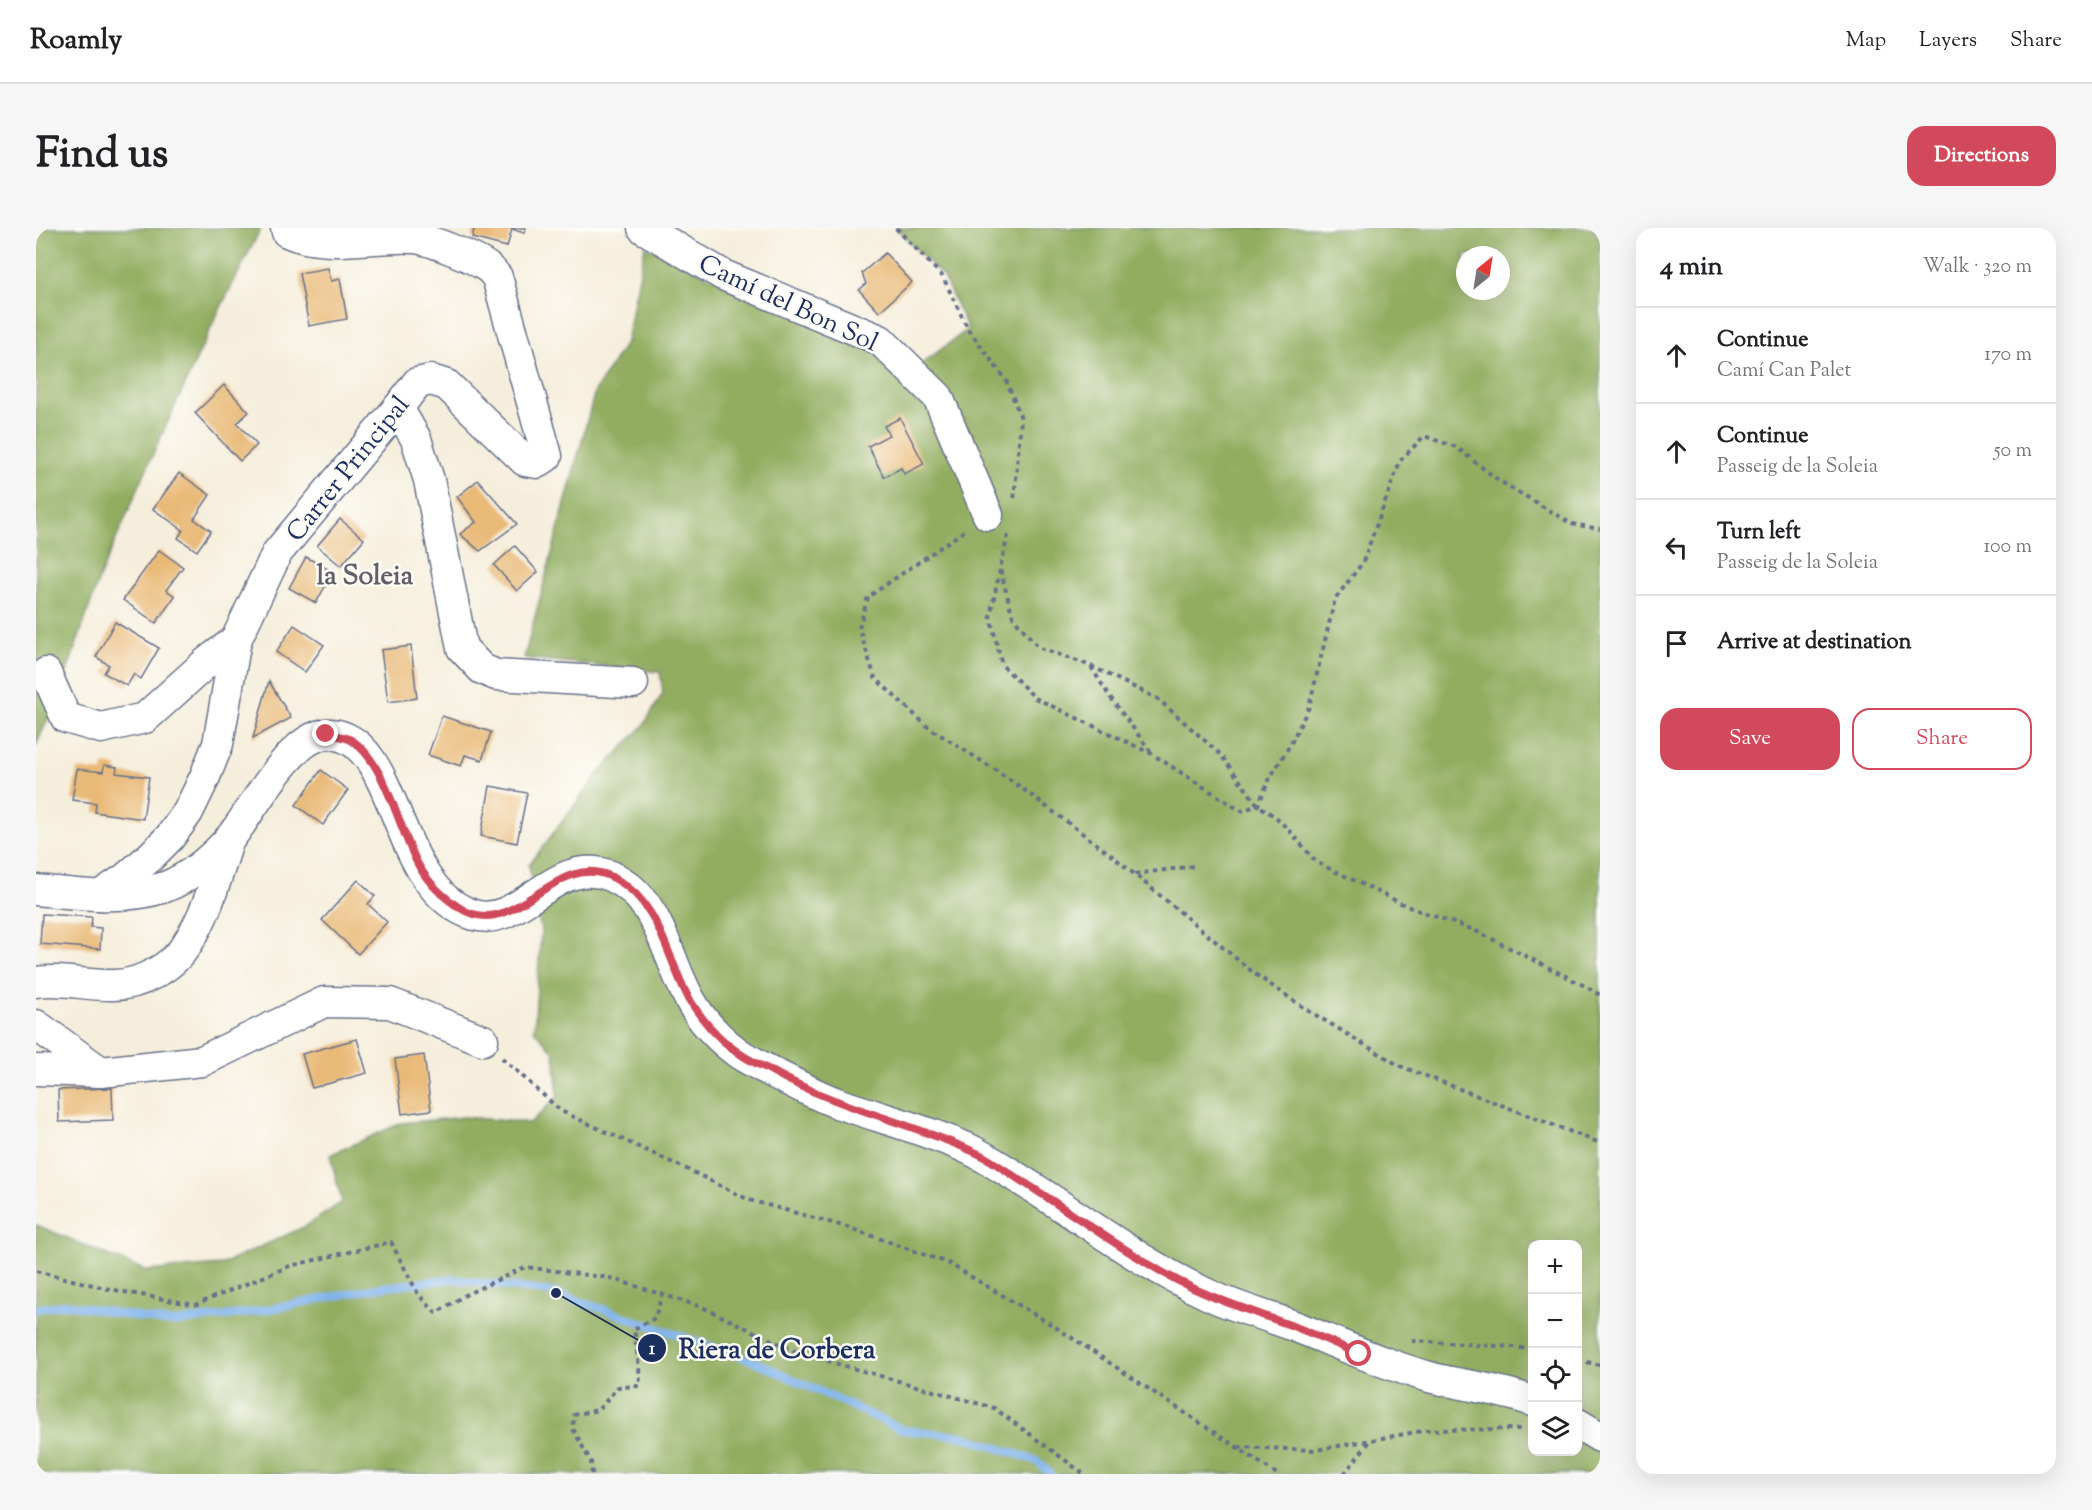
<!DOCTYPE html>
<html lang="en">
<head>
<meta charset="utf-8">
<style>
  :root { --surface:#fff; --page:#f6f6f6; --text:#202124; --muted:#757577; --line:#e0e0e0; --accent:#d1495b }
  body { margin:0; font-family:"Sorts Mill Goudy",serif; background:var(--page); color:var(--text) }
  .controls { position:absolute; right:18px; bottom:18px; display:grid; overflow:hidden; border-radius:12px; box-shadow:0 6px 24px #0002 }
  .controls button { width:54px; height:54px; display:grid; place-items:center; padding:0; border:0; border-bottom:2px solid var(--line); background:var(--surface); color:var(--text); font:30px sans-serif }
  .compass { position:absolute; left:1420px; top:18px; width:54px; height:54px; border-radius:50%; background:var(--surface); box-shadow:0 6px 24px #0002; rotate:30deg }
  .stop { position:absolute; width:18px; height:18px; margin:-14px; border:4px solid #d1495b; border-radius:50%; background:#fff }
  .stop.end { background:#d1495b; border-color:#fff; box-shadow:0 2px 6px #0008 }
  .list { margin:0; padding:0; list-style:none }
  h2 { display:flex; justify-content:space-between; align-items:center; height:78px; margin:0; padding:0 24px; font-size:26px }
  h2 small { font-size:20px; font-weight:400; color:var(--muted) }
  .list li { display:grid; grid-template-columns:39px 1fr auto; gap:18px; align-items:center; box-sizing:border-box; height:96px; padding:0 24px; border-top:2px solid var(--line) }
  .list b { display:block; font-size:22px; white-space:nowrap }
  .list p { margin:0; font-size:20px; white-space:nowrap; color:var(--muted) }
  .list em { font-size:20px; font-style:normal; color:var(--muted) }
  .actions { display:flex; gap:12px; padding:18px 24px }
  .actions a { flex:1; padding:14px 0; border:2px solid var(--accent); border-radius:18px; text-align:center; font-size:21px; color:var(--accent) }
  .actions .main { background:var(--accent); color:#fff }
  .icon { flex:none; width:33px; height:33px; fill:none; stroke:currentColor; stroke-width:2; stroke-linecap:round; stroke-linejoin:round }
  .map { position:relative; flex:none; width:1564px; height:1246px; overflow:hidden; border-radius:18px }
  header { display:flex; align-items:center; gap:36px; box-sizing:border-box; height:84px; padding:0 30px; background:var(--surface); border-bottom:2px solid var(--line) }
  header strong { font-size:28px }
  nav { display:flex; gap:33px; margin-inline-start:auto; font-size:21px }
  .intro { display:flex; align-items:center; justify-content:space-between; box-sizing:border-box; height:144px; padding:0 36px }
  h1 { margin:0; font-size:42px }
  .button { padding:15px 27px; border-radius:18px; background:var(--accent); color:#fff; font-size:21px; font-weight:700 }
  main { display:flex; gap:36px; padding:0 36px }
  aside { flex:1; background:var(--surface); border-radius:18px; box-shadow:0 6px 24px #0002 }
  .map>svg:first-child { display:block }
  .forest { fill:#92ad60; stroke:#566e5f; stroke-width:1.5; fill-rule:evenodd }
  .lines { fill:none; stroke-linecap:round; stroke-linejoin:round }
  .stream { stroke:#80b3ed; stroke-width:8 }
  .building { fill:#e9b977 }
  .minor-casing { stroke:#68728a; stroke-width:33 }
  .path { stroke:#68728a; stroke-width:4; stroke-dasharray:4.5 4.5; stroke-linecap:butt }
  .minor { stroke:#fff; stroke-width:30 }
  .route { stroke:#d1495b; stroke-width:8 }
  .labels { text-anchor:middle; stroke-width:5; stroke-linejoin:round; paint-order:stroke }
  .street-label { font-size:26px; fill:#1b2f5e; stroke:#fdfcf7 }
  .neighbourhood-label { font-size:27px; font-weight:bold; fill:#635f67; stroke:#fdfcf7 }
  .leader { fill:none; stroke:#1b2f5e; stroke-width:2 }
  .callout-dot { fill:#1b2f5e; stroke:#fdfcf7; stroke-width:2 }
  .mark-label { font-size:18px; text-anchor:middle; font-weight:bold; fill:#fff }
  .callout-label { font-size:27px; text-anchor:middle; font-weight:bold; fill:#1b2f5e; stroke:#fdfcf7; stroke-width:5; stroke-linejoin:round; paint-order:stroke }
</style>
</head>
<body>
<header>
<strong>Roamly</strong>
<nav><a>Map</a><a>Layers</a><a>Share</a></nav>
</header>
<div class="intro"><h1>Find us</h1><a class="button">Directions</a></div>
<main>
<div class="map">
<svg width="1564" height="1246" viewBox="0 0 1564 1246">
  <rect width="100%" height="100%" fill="#fdfcf7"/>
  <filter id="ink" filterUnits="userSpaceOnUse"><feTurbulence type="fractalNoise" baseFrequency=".0167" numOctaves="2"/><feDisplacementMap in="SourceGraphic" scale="12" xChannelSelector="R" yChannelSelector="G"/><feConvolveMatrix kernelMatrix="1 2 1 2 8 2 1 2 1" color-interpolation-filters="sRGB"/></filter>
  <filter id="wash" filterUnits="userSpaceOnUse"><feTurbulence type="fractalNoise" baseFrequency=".008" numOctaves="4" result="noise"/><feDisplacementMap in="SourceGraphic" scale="24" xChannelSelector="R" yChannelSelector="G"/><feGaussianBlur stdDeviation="1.35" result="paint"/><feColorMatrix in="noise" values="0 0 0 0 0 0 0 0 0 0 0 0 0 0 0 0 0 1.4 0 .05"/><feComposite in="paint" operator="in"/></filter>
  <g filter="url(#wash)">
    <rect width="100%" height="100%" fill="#f6eedc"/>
    <g class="forest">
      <path d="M0,0h225l-48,95 -63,138 -50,115 -39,113 -25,57z"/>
      <path d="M860,0h698l6,13v1233h-1564v-249l110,46 75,-6 85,-39 36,-24 -12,-47 71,-32 63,-6 66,6 28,-27 -4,-44 -20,-22 7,-99 -12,-66 71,-93 44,-47 19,-32 -3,-21 -136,-14 71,-267 31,-49 19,-96 226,106 37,22 60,-45 -25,-52zM1429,27h36v36h-36zM1496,1016h46v208h-46z"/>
    </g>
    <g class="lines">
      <path class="stream" d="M0,1081l30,-5 104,19 79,-10 133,-26 71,-8 103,14 200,69 147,68 59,6 75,25 13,13"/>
    </g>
    <g id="blocks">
      <g class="building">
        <path d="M434,0h56l-2,5 -12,-4 -5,18 -35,-9 2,-8z"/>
        <path d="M849,25l27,29 -33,30 -20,-22 7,-6 -4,-11z"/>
        <path d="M292,40l3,13 9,-2 7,40 -38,7 -10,-53z"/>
        <path d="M188,157l25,27 -12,11 20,22 -17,16 -45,-48z"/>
        <path d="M864,190l24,46 -20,10 -3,-6 -17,9 -16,-31 21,-11 -5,-9z"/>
        <path d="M143,245l31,22 -16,24 17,12 -14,20 -19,-13 5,-8 -30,-21z"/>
        <path d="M442,252l39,44 -37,27 -20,-17 16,-12 -19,-25z"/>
        <path d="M304,291l24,20 -23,27 -24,-20z"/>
        <path d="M479,318l23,26 -21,19 -23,-26z"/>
        <path d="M123,322l24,17 -17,23 9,6 -19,27 -33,-23z"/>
        <path d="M270,329l27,15 -17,31 -27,-15z"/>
        <path d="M79,394l44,26 -18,31 -7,-5 -7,12 -23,-13 5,-8 -13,-8z"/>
        <path d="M258,397l30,20 -19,27 -29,-20z"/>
        <path d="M375,418l6,52 -29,4 -7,-52z"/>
        <path d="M233,453l22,37 -38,20z"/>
        <path d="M406,488l49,16 -9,28 -17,-5 -4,11 -33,-11z"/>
        <path d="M68,537l13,2 -1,6 33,4 -6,42 -48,-7 1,-9 -24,-3 5,-31 26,3z"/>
        <path d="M285,542l27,20 -25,35 -27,-20z"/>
        <path d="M454,558l37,7 -10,50 -36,-7z"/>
        <path d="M322,652l17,16 -7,8 19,18 -29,32 -36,-34z"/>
        <path d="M6,686l50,3 -1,10 10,1 -1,21 -60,-5z"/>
        <path d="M321,811l10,34 -55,15 -10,-34z"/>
        <path d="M388,827l7,55 -29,4 -7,-55z"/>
        <path d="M76,860l1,32 -54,2 -1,-32z"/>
      </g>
    </g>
  </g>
  <g filter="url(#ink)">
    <use href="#blocks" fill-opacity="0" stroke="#68728a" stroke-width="1.5"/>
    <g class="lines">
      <defs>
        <g id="minor">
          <path d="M607,0l80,47 157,65 58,57 50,118"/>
          <path d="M362,180l18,31 13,41 33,168 20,21 14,6 137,8"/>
          <path d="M10,445l20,45 35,10 44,-10 62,-56 29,-22"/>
          <path d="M0,662c43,4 87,11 129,-3 24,-9 50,-31 66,-50 23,-28 61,-106 100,-103 70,6 60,156 143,181 47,14 81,-62 137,-39 48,21 55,80 78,122 11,21 29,40 49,55 7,5 16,9 24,14 25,13 49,26 75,36 44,15 90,27 132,46 22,11 42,25 63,38 58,37 112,78 175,107 27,13 58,21 87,32 46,18 91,39 139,52 33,8 67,11 99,23"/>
          <path d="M65,667l25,-17 24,-21 20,-20 18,-25 16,-33 14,-35 18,-104 41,-87 121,-145 19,-25 14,-3 16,5 78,76 12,2 10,-7 -50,-179c-3,-3 -6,-8 -10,-10 -12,-9 -58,-28 -73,-29 -41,-3 -88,12 -127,-6l-1,-4"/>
          <path d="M0,754c25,-4 52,4 78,3 26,0 59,-18 73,-41 20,-30 30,-68 41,-102"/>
          <path d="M0,797l65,47"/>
          <path d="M0,842l65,2 101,-11 122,-59 66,1 93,37"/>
          <path d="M1542,1196l22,13"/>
        </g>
      </defs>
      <use href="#minor" class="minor-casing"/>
      <g class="path">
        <path d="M860,0l47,49 25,52 38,51 15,38 -7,83"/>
        <path d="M928,303l-96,66 -9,31 16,50 53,49 80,51 102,76 145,120 54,37 91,55 200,77"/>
        <path d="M972,307l-8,34 13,48 25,30 53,19 67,33 62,55 38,51 19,13 20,21 19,23 93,45 65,23 111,56 15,9"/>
        <path d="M964,342l-10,46 12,49 33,33 117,56 89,57 17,-6 12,-27 20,-33 19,-38 26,-108 28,-37 37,-101 24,-25 32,11 42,33 74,44 28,5"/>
        <path d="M1055,439l19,30 41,55"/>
        <path d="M1099,646l60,-8"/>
        <path d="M466,830l59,53 134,62 54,27 98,27 101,36 106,63 223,148"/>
        <path d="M0,1043l73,18 86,16 95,-39 101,-24 27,52 18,19 31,-19 58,-27 85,11 92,29 97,46 195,55 90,66"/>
        <path d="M1376,1113l104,6 16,3"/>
        <path d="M1542,1132l22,5"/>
        <path d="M1202,1219l78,3 111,-20 93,-1"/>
        <path d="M556,1246l-1,-12 -18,-33 1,-14 24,-5 20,-23 21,-1 1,-10 -6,-47 21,-11 7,-23"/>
        <path d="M1308,1246l27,-34"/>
      </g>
      <use href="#minor" class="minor"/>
    </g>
  </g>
  <g class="lines" filter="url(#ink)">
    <path class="route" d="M290,506c8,1 18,2 25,6 34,20 49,93 68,126 10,18 24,31 41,42 56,36 96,-63 156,-29 43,24 50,75 71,116 12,22 31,44 52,58 9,7 19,11 29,16 67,39 144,53 213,86 14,7 26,17 39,25 39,24 76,52 116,76 23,15 50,30 75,40 29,12 58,21 87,32 20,8 41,17 61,26"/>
  </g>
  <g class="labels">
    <g class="street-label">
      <text transform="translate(753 74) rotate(25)" y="9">Camí del Bon Sol</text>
      <text transform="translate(311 240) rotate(-51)" y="9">Carrer Principal</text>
    </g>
    <g class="neighbourhood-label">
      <text x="329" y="356">la Soleia</text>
    </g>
  </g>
  <path class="leader" d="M520 1065L616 1120"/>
  <g class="callout-dot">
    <circle cx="520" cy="1065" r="6"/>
    <circle cx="616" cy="1120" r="15"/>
  </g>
  <g class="mark-label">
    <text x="616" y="1126">1</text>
  </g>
  <g class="callout-label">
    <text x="741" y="1130">Riera de Corbera</text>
  </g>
</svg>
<div class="controls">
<button>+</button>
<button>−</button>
<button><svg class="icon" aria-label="locate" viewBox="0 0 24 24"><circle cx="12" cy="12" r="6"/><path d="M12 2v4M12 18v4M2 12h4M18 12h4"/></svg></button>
<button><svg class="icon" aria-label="layers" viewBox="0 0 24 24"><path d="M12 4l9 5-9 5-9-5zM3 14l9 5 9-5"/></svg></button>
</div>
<svg class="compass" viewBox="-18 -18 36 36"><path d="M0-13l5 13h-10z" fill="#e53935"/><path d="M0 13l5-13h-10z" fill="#757577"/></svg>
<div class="stop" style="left:1323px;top:1126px"></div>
<div class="stop end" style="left:290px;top:506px"></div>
</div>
<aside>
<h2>4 min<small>Walk · 320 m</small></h2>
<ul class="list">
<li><svg class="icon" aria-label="ahead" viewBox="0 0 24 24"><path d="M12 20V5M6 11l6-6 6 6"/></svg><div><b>Continue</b><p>Camí Can Palet</p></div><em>170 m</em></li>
<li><svg class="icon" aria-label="ahead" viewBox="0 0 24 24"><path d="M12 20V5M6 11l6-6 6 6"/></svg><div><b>Continue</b><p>Passeig de la Soleia</p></div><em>50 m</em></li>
<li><svg class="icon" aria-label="left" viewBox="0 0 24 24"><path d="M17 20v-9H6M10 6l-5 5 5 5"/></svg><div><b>Turn left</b><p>Passeig de la Soleia</p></div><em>100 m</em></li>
<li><svg class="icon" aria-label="arrive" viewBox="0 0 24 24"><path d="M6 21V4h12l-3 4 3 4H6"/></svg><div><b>Arrive at destination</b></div></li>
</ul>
<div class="actions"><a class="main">Save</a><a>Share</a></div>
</aside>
</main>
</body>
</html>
